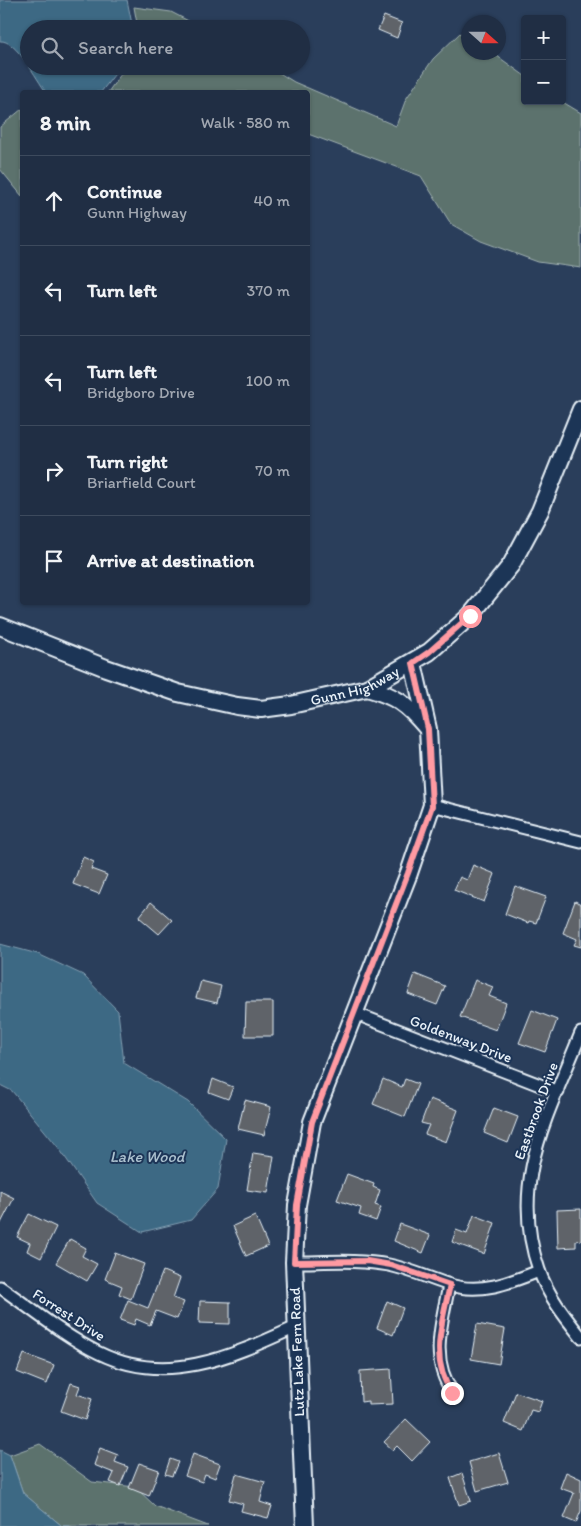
<!DOCTYPE html>
<html lang="en">
<head>
<meta charset="utf-8">
<style>
  :root { --surface:#202e44; --page:#28364b; --text:#f1f3f6; --muted:#a2a8b2; --line:#3d4a5d }
  body { margin:0; font-family:Itim,sans-serif; background:var(--page); color:var(--text) }
  .controls { position:absolute; right:15px; top:15px; display:grid; overflow:hidden; border-radius:5px; box-shadow:0 1px 4px #0004 }
  .controls button { width:45px; height:45px; display:grid; place-items:center; padding:0; border:0; border-bottom:1px solid var(--line); background:var(--surface); color:var(--text); font:25px sans-serif }
  .compass { position:absolute; left:461px; top:15px; width:45px; height:45px; border-radius:50%; background:var(--surface); box-shadow:0 1px 4px #0004; rotate:111deg }
  .stop { position:absolute; width:15px; height:15px; margin:-11px; border:4px solid #ff9aa2; border-radius:50%; background:#fff }
  .stop.end { background:#ff9aa2; border-color:#fff; box-shadow:0 1px 5px #0008 }
  .list { margin:0; padding:0; list-style:none }
  h2 { display:flex; justify-content:space-between; align-items:center; height:65px; margin:0; padding:0 20px; font-size:21px }
  h2 small { font-size:16px; font-weight:400; color:var(--muted) }
  .list li { display:grid; grid-template-columns:32px 1fr auto; gap:15px; align-items:center; box-sizing:border-box; height:90px; padding:0 20px; border-top:1px solid var(--line) }
  .list b { display:block; font-size:19px; white-space:nowrap }
  .list p { margin:0; font-size:16px; white-space:nowrap; color:var(--muted) }
  .list em { font-size:16px; font-style:normal; color:var(--muted) }
  .icon { flex:none; width:28px; height:28px; fill:none; stroke:currentColor; stroke-width:2; stroke-linecap:round; stroke-linejoin:round }
  .map { position:relative; flex:none; width:581px; height:1526px; overflow:hidden }
  .search { position:absolute; background:var(--surface); box-shadow:0 1px 4px #0004; left:20px; top:20px; width:290px; height:55px; display:flex; align-items:center; gap:12px; box-sizing:border-box; padding:0 18px; border-radius:28px; color:var(--muted); font-size:19px }
  .panel { position:absolute; background:var(--surface); box-shadow:0 1px 4px #0004; left:20px; top:90px; width:290px; height:515px; border-radius:5px }
  .map>svg:first-child { display:block }
  .green { fill:#5b726d; stroke:#a2b2b2 }
  .water { fill:#3e6984; stroke:#829fb2 }
  .building { fill:#5e6469; stroke:#e8f1f8 }
  .lines { fill:none; stroke-linecap:round; stroke-linejoin:round }
  .minor-casing { stroke:#e8f1f8; stroke-width:15 }
  .secondary-casing { stroke:#e8f1f8; stroke-width:20 }
  .minor { stroke:#1d3557; stroke-width:11 }
  .secondary { stroke:#1d3557; stroke-width:16 }
  .route { stroke:#ff9aa2; stroke-width:6 }
  .labels { text-anchor:middle; stroke-width:4; stroke-linejoin:round; paint-order:stroke }
  .street-label { font-size:15px; fill:#e8f1f8; stroke:#1d3557 }
  .water-label { font-size:16px; font-style:italic; fill:#acc1cf; stroke:#1d3557 }
</style>
</head>
<body>
<div class="map">
<svg width="581" height="1526" viewBox="0 0 581 1526">
  <rect width="100%" height="100%" fill="#2a3e5b"/>
  <filter id="ink" filterUnits="userSpaceOnUse"><feTurbulence type="fractalNoise" baseFrequency=".02" numOctaves="2"/><feDisplacementMap in="SourceGraphic" scale="10" xChannelSelector="R" yChannelSelector="G"/><feConvolveMatrix kernelMatrix="1 2 1 2 8 2 1 2 1" color-interpolation-filters="sRGB"/></filter>
  <g filter="url(#ink)">
    <g class="green">
      <path d="M134,7l37,5 33,17h-66z"/>
      <path d="M460,33l8,4v15l25,1 32,23v25h36l20,12v155l-43,-6 -57,-21 -30,-17 -30,-48 -113,-42v-42h-200l19,-26h141l26,16 102,44 10,-27 27,-40z"/>
      <path d="M22,109v87l-22,-27v-42z"/>
      <path d="M40,1444l52,38 43,5 20,19 53,20h-146l-39,-33 -13,-38z"/>
    </g>
    <g class="water">
      <path d="M0,0h127l6,29h-104v37h92l-20,26h-55c-9,-12 -30,-53 -46,-51z"/>
      <path d="M0,944l38,10 45,21 35,36 6,52 64,39 38,37 -8,50 -27,31 -49,12 -45,-29 -39,-56 -46,-56 -12,-6z"/>
      <path d="M0,1450l10,5 13,38 39,33h8h-70z"/>
    </g>
    <g class="building">
      <path d="M384,16l18,7 -5,15 -19,-8z"/>
      <path d="M83,857l11,5 -3,7 16,6 -8,19 -26,-10z"/>
      <path d="M473,865l22,9 -11,28 -30,-12 6,-13 7,3z"/>
      <path d="M515,886l31,11 -10,26 -7,-2 -1,2 -23,-9z"/>
      <path d="M575,901l6,3v43l-7,-2 3,-6 -14,-6z"/>
      <path d="M151,902l21,18 -13,14 -20,-17z"/>
      <path d="M415,974l30,12 -8,19 -29,-11z"/>
      <path d="M475,980l18,7 -4,9 17,7 -10,27 -36,-13z"/>
      <path d="M201,981l20,5 -4,17 -21,-5z"/>
      <path d="M246,1002h27v34h-28z"/>
      <path d="M532,1010l25,10 -12,32 -26,-9z"/>
      <path d="M213,1079l20,8 -5,12 -19,-7z"/>
      <path d="M383,1079l19,8 3,-8 13,5 -13,33 -32,-13z"/>
      <path d="M430,1099l28,11 -12,32 -21,-8 4,-9 -8,-2z"/>
      <path d="M245,1100l26,7 -7,28 -26,-6z"/>
      <path d="M494,1108l24,9 -10,26 -24,-10z"/>
      <path d="M253,1153l21,3 -6,37 -21,-3z"/>
      <path d="M347,1174l27,10 -1,3 7,3 -5,15 6,2 -5,14 -17,-6 2,-7 -24,-8z"/>
      <path d="M0,1191l14,7 -14,27z"/>
      <path d="M581,1209v31l-5,1v6l-18,1 -1,-38z"/>
      <path d="M29,1214l27,13 -15,31 -14,-7 3,-8 -13,-6z"/>
      <path d="M474,1215l21,8 -11,31 -32,-12 4,-12 11,4z"/>
      <path d="M255,1216l13,30 -22,10 -13,-30z"/>
      <path d="M400,1224l30,11 -7,18 -29,-12z"/>
      <path d="M70,1239l16,9 -4,8 15,8 -10,17 -31,-18z"/>
      <path d="M115,1253l29,11 -13,35 -12,-5 3,-8 -17,-7z"/>
      <path d="M163,1271l17,7 -7,20 11,4 -7,17 -21,-8 -6,14 -14,-6 -2,6 -14,-5 8,-20 20,8z"/>
      <path d="M200,1301l30,1v22l-31,-1z"/>
      <path d="M387,1301l16,7 -10,27 -16,-7z"/>
      <path d="M477,1324l28,5 -6,35 -28,-5z"/>
      <path d="M24,1354l30,11 -7,19 -30,-12z"/>
      <path d="M391,1369l2,35 -25,1v-4l-7,1 -1,-31z"/>
      <path d="M71,1383l9,3 -3,8 15,5 -7,21 -24,-9z"/>
      <path d="M516,1392l26,9 -4,11 -7,-2 -8,21 -19,-8z"/>
      <path d="M406,1419l24,23 -18,19 -15,-15 -4,4 -9,-8z"/>
      <path d="M100,1448l18,7 -3,7 13,5 -8,19 -10,-4 4,-9 -20,-8z"/>
      <path d="M499,1453l9,29 -31,9 -8,-29z"/>
      <path d="M193,1454l27,10 -5,14 -10,-4 -3,8 -17,-6z"/>
      <path d="M170,1459l8,3 -6,14 -7,-2z"/>
      <path d="M139,1463l20,7 -10,26 -20,-8z"/>
      <path d="M566,1472l15,7v32l-5,12 -12,-5 10,-25 -14,-5z"/>
      <path d="M462,1473l9,28 -12,4 -9,-27z"/>
      <path d="M236,1474l29,8 -5,20 12,4 -4,12 -27,-7 2,-7 -14,-4z"/>
    </g>
    <g class="lines">
      <defs>
        <g id="minor">
          <path d="M432,805l149,37"/>
          <path d="M354,1013l204,79"/>
          <path d="M581,1033c-32,81 -73,148 -42,237 8,24 26,47 42,67"/>
          <path d="M294,1262c31,0 64,-3 95,3 20,4 39,13 58,19 32,11 62,-1 92,-13"/>
          <path d="M449,1285c-7,38 -20,74 4,108"/>
          <path d="M0,1287c32,22 64,49 99,66 69,34 133,3 197,-26"/>
        </g>
        <g id="secondary">
          <path id="s1" d="M0,626l106,42 72,25 59,13 24,3 30,-4 76,-17 62,-36 41,-36 41,-51 29,-54 41,-102"/>
          <path d="M367,688c28,8 40,16 59,39"/>
          <path d="M305,1526l-11,-264 3,-57 15,-83 97,-249 23,-68 -4,-76 -15,-66"/>
        </g>
      </defs>
      <use href="#minor" class="minor-casing"/>
      <use href="#secondary" class="secondary-casing"/>
      <use href="#minor" class="minor"/>
      <use href="#secondary" class="secondary"/>
    </g>
  </g>
  <g class="lines" filter="url(#ink)">
    <path class="route" d="M452,1393c-23,-34 -10,-70 -2,-108l-59,-20 -24,-4 -73,1 3,-57 15,-83 96,-249 24,-67 -4,-77 -15,-66 16,-11 41,-36"/>
  </g>
  <g class="labels">
    <g class="street-label">
      <text dy="5" stroke="none"><textPath href="#s1" startOffset="372">Gunn Highway</textPath></text>
      <text transform="translate(461 1039) rotate(21)" y="5">Goldenway Drive</text>
      <text transform="translate(536 1111) rotate(-70)" y="5">Eastbrook Drive</text>
      <text transform="translate(69 1315) rotate(33)" y="5">Forrest Drive</text>
      <text transform="translate(297 1352) rotate(-92)" y="5">Lutz Lake Fern Road</text>
    </g>
    <g class="water-label">
      <text x="147" y="1162">Lake Wood</text>
    </g>
  </g>
</svg>
<div class="controls">
<button>+</button>
<button>−</button>
</div>
<svg class="compass" viewBox="-18 -18 36 36"><path d="M0-13l5 13h-10z" fill="#e53935"/><path d="M0 13l5-13h-10z" fill="#a2a8b2"/></svg>
<div class="stop" style="left:470px;top:616px"></div>
<div class="stop end" style="left:452px;top:1393px"></div>
<div class="search"><svg class="icon" aria-label="search" viewBox="0 0 24 24"><circle cx="10" cy="10" r="6"/><path d="M15 15l6 6"/></svg>Search here</div>
<section class="panel">
<h2>8 min<small>Walk · 580 m</small></h2>
<ul class="list">
<li><svg class="icon" aria-label="ahead" viewBox="0 0 24 24"><path d="M12 20V5M6 11l6-6 6 6"/></svg><div><b>Continue</b><p>Gunn Highway</p></div><em>40 m</em></li>
<li><svg class="icon" aria-label="left" viewBox="0 0 24 24"><path d="M17 20v-9H6M10 6l-5 5 5 5"/></svg><div><b>Turn left</b></div><em>370 m</em></li>
<li><svg class="icon" aria-label="left" viewBox="0 0 24 24"><path d="M17 20v-9H6M10 6l-5 5 5 5"/></svg><div><b>Turn left</b><p>Bridgboro Drive</p></div><em>100 m</em></li>
<li><svg class="icon" aria-label="right" viewBox="0 0 24 24"><path d="M7 20v-9h11M14 6l5 5-5 5"/></svg><div><b>Turn right</b><p>Briarfield Court</p></div><em>70 m</em></li>
<li><svg class="icon" aria-label="arrive" viewBox="0 0 24 24"><path d="M6 21V4h12l-3 4 3 4H6"/></svg><div><b>Arrive at destination</b></div></li>
</ul>
</section>
</div>
</body>
</html>
